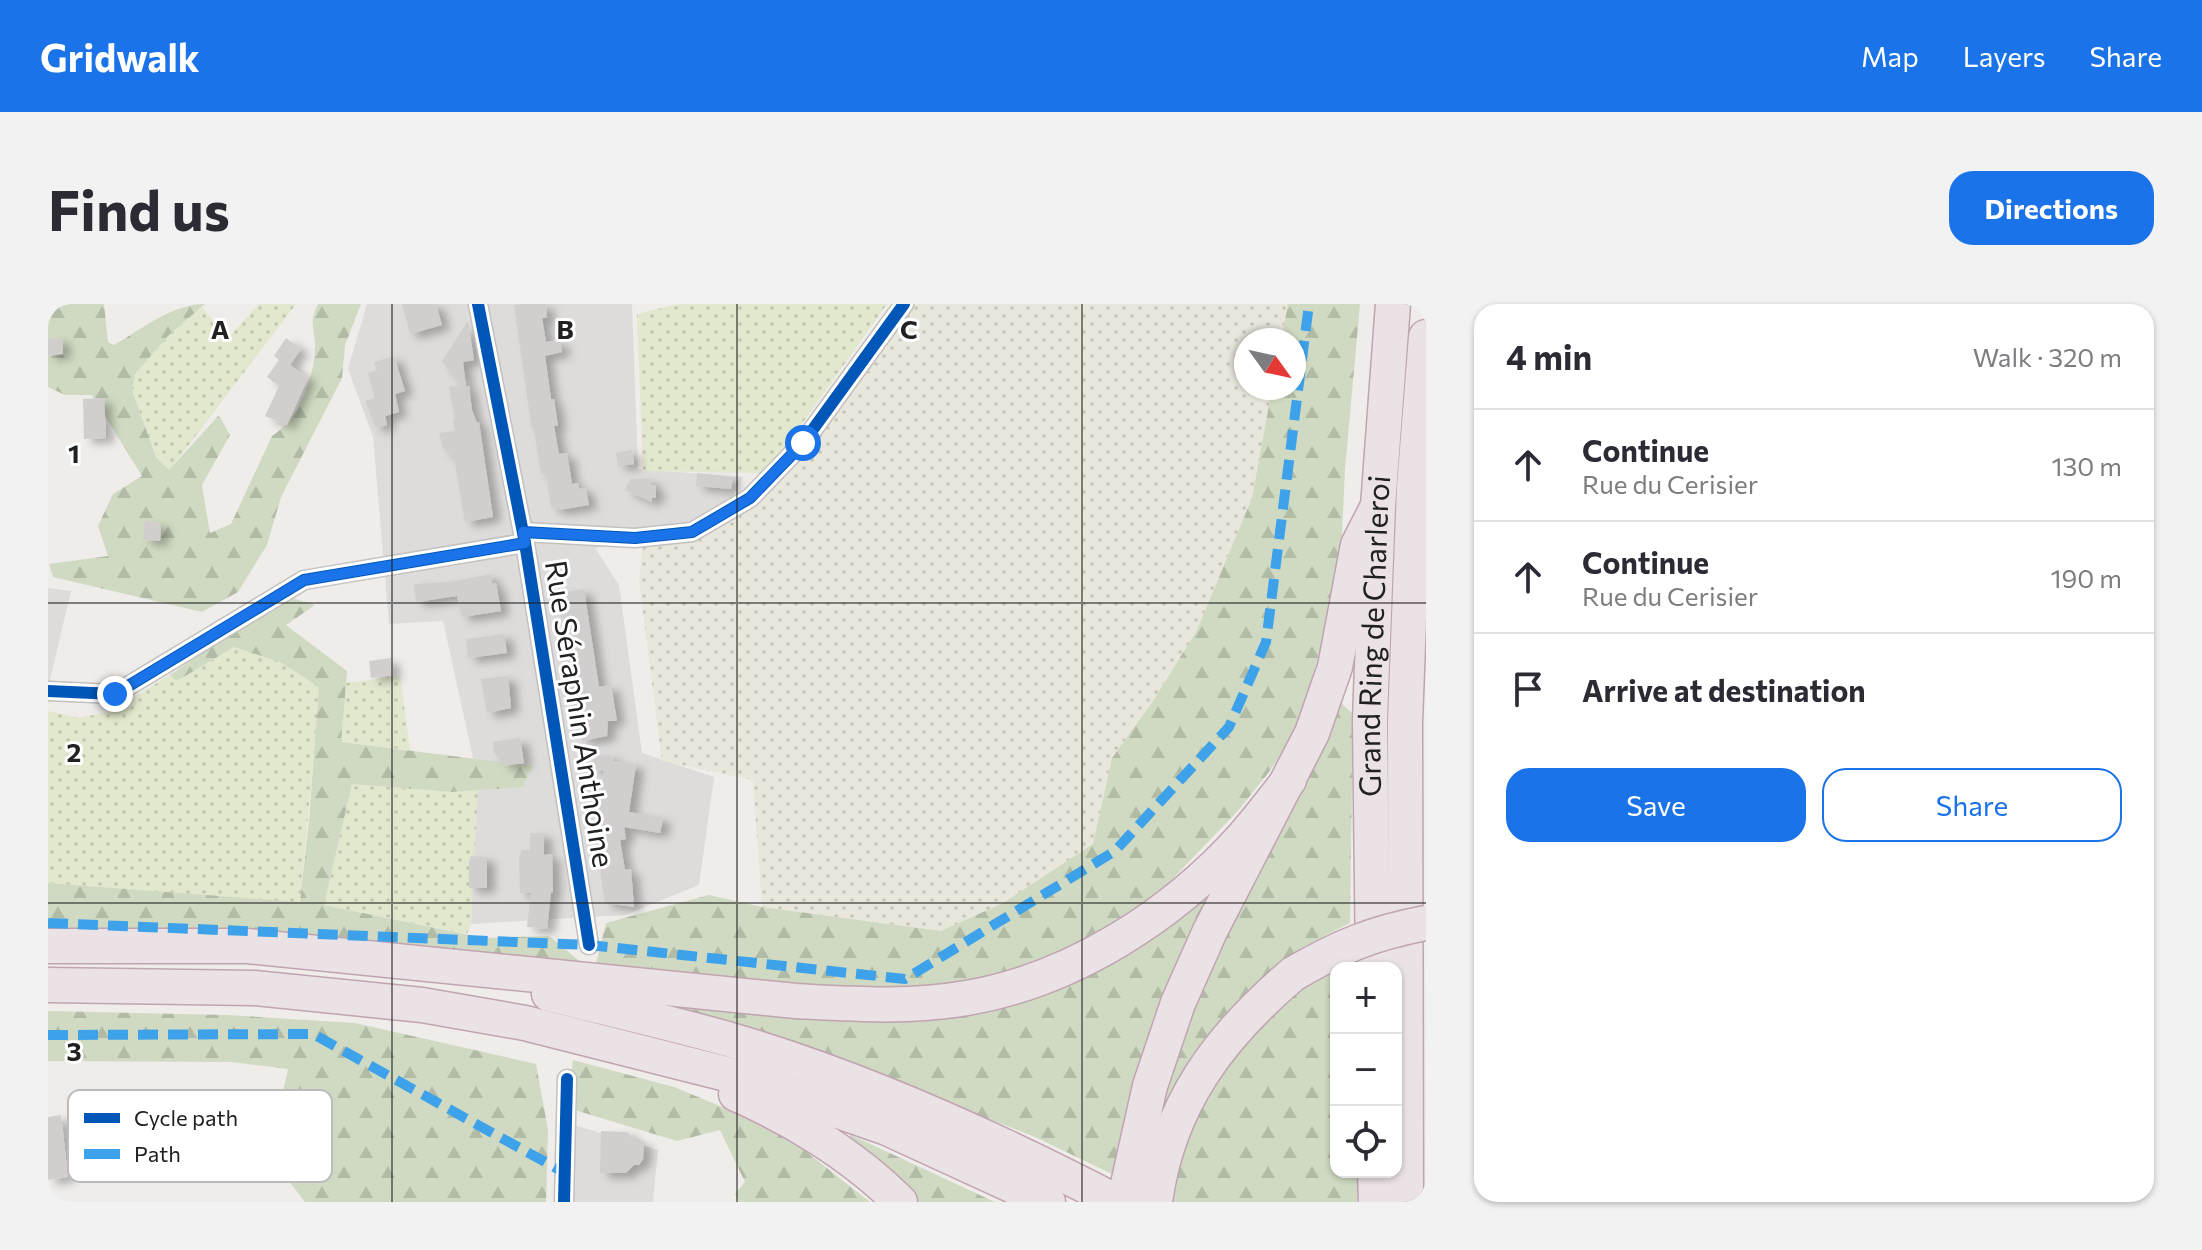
<!DOCTYPE html>
<html lang="en">
<head>
<meta charset="utf-8">
<style>
  :root { --surface:#fff; --page:#f2f2f3; --text:#2b2b33; --muted:#7c7c81; --line:#e1e1e2; --accent:#1a73e8 }
  body { margin:0; font-family:Commissioner,sans-serif; background:var(--page); color:var(--text) }
  .controls { position:absolute; right:24px; bottom:24px; display:grid; overflow:hidden; border-radius:16px; box-shadow:0 2px 6px #0004 }
  .controls button { width:72px; height:72px; display:grid; place-items:center; padding:0; border:0; border-bottom:2px solid var(--line); background:var(--surface); color:var(--text); font:40px sans-serif }
  .compass { position:absolute; left:1186px; top:24px; width:72px; height:72px; border-radius:50%; background:var(--surface); box-shadow:0 2px 6px #0004; rotate:123deg }
  .stop { position:absolute; width:24px; height:24px; margin:-18px; border:6px solid #1a73e8; border-radius:50%; background:#fff }
  .stop.end { background:#1a73e8; border-color:#fff; box-shadow:0 2px 8px #0008 }
  .list { margin:0; padding:0; list-style:none }
  h2 { display:flex; justify-content:space-between; align-items:center; height:104px; margin:0; padding:0 32px; font-size:34px }
  h2 small { font-size:26px; font-weight:400; color:var(--muted) }
  .list li { display:grid; grid-template-columns:52px 1fr auto; gap:24px; align-items:center; box-sizing:border-box; height:112px; padding:0 32px; border-top:2px solid var(--line) }
  .list b { display:block; font-size:30px; white-space:nowrap }
  .list p { margin:0; font-size:26px; white-space:nowrap; color:var(--muted) }
  .list em { font-size:26px; font-style:normal; color:var(--muted) }
  .actions { display:flex; gap:16px; padding:24px 32px }
  .actions a { flex:1; padding:18px 0; border:2px solid var(--accent); border-radius:24px; text-align:center; font-size:28px; color:var(--accent) }
  .actions .main { background:var(--accent); color:#fff }
  .icon { flex:none; width:44px; height:44px; fill:none; stroke:currentColor; stroke-width:2; stroke-linecap:round; stroke-linejoin:round }
  .map { position:relative; flex:none; width:1378px; height:898px; overflow:hidden; border-radius:24px }
  header { display:flex; align-items:center; gap:48px; box-sizing:border-box; height:112px; padding:0 40px; background:var(--accent); color:#fff }
  header strong { font-size:38px }
  nav { display:flex; gap:44px; margin-inline-start:auto; font-size:28px }
  .intro { display:flex; align-items:center; justify-content:space-between; box-sizing:border-box; height:192px; padding:0 48px }
  h1 { margin:0; font-size:56px }
  .button { padding:20px 36px; border-radius:24px; background:var(--accent); color:#fff; font-size:28px; font-weight:700 }
  main { display:flex; gap:48px; padding:0 48px }
  aside { flex:1; background:var(--surface); border-radius:24px; box-shadow:0 2px 6px #0004 }
  .map>svg:first-child { display:block }
  .residential { fill:#dedcdb }
  .farmland { fill:url(#farmland-dots) }
  .grass { fill:url(#grass-dots) }
  .forest { fill:url(#forest-firs) }
  .building { fill:#d1cecd; filter:url(#shadow) }
  .lines { fill:none; stroke-linecap:round; stroke-linejoin:round }
  .minor-casing { stroke:#c2c1c0; stroke-width:21 }
  .motorway-casing { stroke:#c0a4b2; stroke-width:37 }
  .minor { stroke:#fdfcfc; stroke-width:18 }
  .motorway { stroke:#eae2e4; stroke-width:34 }
  .motorway-bridge-casing { stroke:#c0a4b2; stroke-width:37; stroke-linecap:butt }
  .motorway-bridge { stroke:#eae2e4; stroke-width:34 }
  .quiet { stroke:#3ea2ea; stroke-width:10; stroke-dasharray:20 10; stroke-linecap:butt }
  .cycleway-casing { stroke:#fff; stroke-width:17 }
  .cycleway { stroke:#0057b8; stroke-width:12 }
  .route { stroke:#1a73e8; stroke-width:10 }
  .grid { fill:none; stroke:#212121; stroke-width:2; stroke-opacity:0.55 }
  .labels { text-anchor:middle; stroke-width:6; stroke-linejoin:round; paint-order:stroke }
  .street-label { font-size:30px; fill:#212121; stroke:#fff }
  .key { fill:#fff; stroke:#bcbcbc; stroke-width:2 }
  .key-label { font-size:22px; fill:#212121 }
  .grid-label { font-size:26px; text-anchor:middle; font-weight:bold; fill:#212121; stroke:#fff; stroke-width:6; stroke-linejoin:round; paint-order:stroke }
</style>
</head>
<body>
<header>
<strong>Gridwalk</strong>
<nav><a>Map</a><a>Layers</a><a>Share</a></nav>
</header>
<div class="intro"><h1>Find us</h1><a class="button">Directions</a></div>
<main>
<div class="map">
<svg width="1378" height="898" viewBox="0 0 1378 898">
  <defs>
    <pattern id="farmland-dots" width="8" height="8" patternUnits="userSpaceOnUse" patternTransform="scale(2)"><rect width="8" height="8" fill="#e9e6db"/><path d="M2 2h.1M6 6h.1" fill="none" stroke="#c8c5bc" stroke-width="1.8" stroke-linecap="round"/></pattern>
    <pattern id="grass-dots" width="8" height="8" patternUnits="userSpaceOnUse" patternTransform="scale(2)"><rect width="8" height="8" fill="#e1e8cd"/><path d="M2 2h.1M6 6h.1" fill="none" stroke="#c1c7b0" stroke-width="1.8" stroke-linecap="round"/></pattern>
    <pattern id="forest-firs" width="22" height="20" patternUnits="userSpaceOnUse" patternTransform="scale(2)"><rect width="22" height="20" fill="#d0dac2"/><path d="M5 1l3.5 6h-7zM16 11l3.5 6h-7z" fill="#b2bba6"/></pattern>
    <filter id="shadow"><feDropShadow dx="8" dy="5" stdDeviation="4" flood-color="#0004"/></filter>
  </defs>
  <rect width="100%" height="100%" fill="#efecea"/>
  <g class="residential">
    <path d="M319,0h265l6,165 105,8 -20,39 -60,20 -68,12 24,37 23,168 72,24 -15,108 -74,30 -154,9 6,-148 -34,-155 -54,3 -16,-187 -25,-68z"/>
    <path d="M0,284l23,3 -22,93h-1z"/>
    <path d="M509,816l101,30 -5,52h-97z"/>
  </g>
  <path class="farmland" d="M862,0h378l-7,36h-35v48h26l-20,110 -55,132 -44,71 -41,57 -19,86 -90,59 -62,28 -179,-24 -9,-127 -91,-19 -23,-180 4,-38 51,-6 21,-8 31,-20z"/>
  <g class="grass">
    <path d="M211,0h37l-127,167 -13,-14 -24,-67 3,-16 33,-38 34,-29 25,32z"/>
    <path d="M630,0h209l-120,169 -124,-2 -6,-157z"/>
    <path d="M186,343l45,14 41,26 -20,216 -252,-20v-172l31,7 32,-7 59,-36 8,6z"/>
    <path d="M352,372l10,74 -70,-8 5,-59z"/>
    <path d="M304,480l99,8 27,-2 -7,134 -4,10 -143,-29z"/>
  </g>
  <g class="forest">
    <path d="M0,0h56l4,38 6,3c28,-16 58,-41 91,-41l-37,32 -33,38 -3,16 24,67 13,13 50,-55 11,20 -28,50 8,48 21,-9 41,-88c26,-16 43,-60 43,-89 0,-20 -7,-23 3,-43h43l-16,41 -3,33 -61,119 -14,48 -29,47 -36,20 -149,-35 -4,-13 59,-8 -10,-30 15,-32 29,-18 -50,-81h-27l-17,-8z"/>
    <path d="M1240,0h72l-15,165 -5,109 -42,151 -29,43 -32,40 -79,82 -88,57 -93,34 -127,3 -255,-20 11,-45 103,-28 53,12 179,24 62,-28 90,-59 19,-86 41,-57 44,-71 55,-132 20,-110h22v-48h-13z"/>
    <path d="M244,294l23,7 -29,20 61,46 -6,71 192,24 -10,21 -72,5 -99,-8 -28,121 160,33 65,-2 34,28 -269,-27 -266,-9v-45l252,19 9,-82 10,-133 -39,-25 -46,-15 -57,34 -7,-6 90,-63z"/>
    <path d="M1289,395l16,15 -3,209 -47,24 -54,42 -57,66 -35,74 -3,-12 58,-160z"/>
    <path d="M1150,594l13,2 -97,275 -79,-38 -159,-62 -256,-81 319,21z"/>
    <path d="M1288,666v202h22v30h-191c10,-31 18,-64 31,-94 24,-55 85,-112 138,-138z"/>
    <path d="M0,707l178,4 129,8 181,41 12,66 -2,72h-241l-36,-47 19,-86 -57,-7 -183,-1z"/>
    <path d="M525,756l101,27 106,44 90,71h-131l-4,-8 10,-12 -25,-52 -43,11 -109,-33z"/>
    <path d="M803,831l144,67h-80l-71,-57z"/>
  </g>
  <g class="building">
    <path d="M354,0h34l6,21 -32,9z"/>
    <path d="M475,0h23l1,14h-5l4,24 14,-2 2,12 -17,4 6,43h3l4,27h-4l5,28 8,-1 5,31 6,-1 1,6 7,-1 3,17 -30,5 -1,-3 -7,1 -5,-35 -5,1 -7,-45 -2,1 -18,-125z"/>
    <path d="M420,17l6,39 -11,2 3,25 3,-1 3,24 5,13 2,-1 14,95 -28,5 -11,-64 -11,-10 -4,-15 16,-2 -2,-12h2l-6,-32 11,-2 -18,-24z"/>
    <path d="M14,34l1,16 -15,2v-17z"/>
    <path d="M238,34l15,11 -11,16 18,13 -21,47 -22,-9 14,-30 -12,-9 12,-17 -5,-4z"/>
    <path d="M346,52l11,35 -10,3 4,18 -14,4 2,9 -11,3 -11,-27 10,-3 -7,-25 9,-3 -3,-8z"/>
    <path d="M56,94l2,40 -22,1 -1,-40z"/>
    <path d="M584,146l2,14 -16,2 -2,-13z"/>
    <path d="M649,169l36,4 -2,12 -35,-3z"/>
    <path d="M582,175h21v6h5v13h-4v4l-27,-12z"/>
    <path d="M97,217l16,2 -1,18 -17,-1z"/>
    <path d="M443,270l1,10 4,-1 5,28 -39,6 -5,-21 -41,6 -2,-18 35,-2z"/>
    <path d="M536,285l15,98 12,-2 6,36h-9l-1,15 -25,5 -12,-55 3,-1 -11,-72 -4,1 -3,-20z"/>
    <path d="M456,330l3,19 -39,5 -2,-19z"/>
    <path d="M343,354l2,17 -22,3 -2,-17z"/>
    <path d="M460,372l3,32 -24,5 -6,-34z"/>
    <path d="M472,434l4,25 -21,3 -1,-7 -8,-5 -1,-12z"/>
    <path d="M546,449l20,4 -1,4 23,3 -7,48 34,6 -3,15 -36,-6 2,12 -6,1 5,30 6,-1 3,38 -29,-4 -11,-74 10,-58 -13,-2z"/>
    <path d="M482,529h14v22l8,-1 1,38 -2,1 -4,36 -20,-2 4,-34h-11l-1,-35 3,-8h8z"/>
    <path d="M423,552l16,1v31h-18v-27z"/>
    <path d="M13,811l7,62 -20,3v-63z"/>
    <path d="M553,827l26,1 9,9h8l-1,18 -4,6h-5l-8,8h-26z"/>
  </g>
  <g class="lines">
    <defs>
      <g id="minor">
        <path d="M430,0l47,239 64,402"/>
        <path d="M475,228l112,6 57,-6 58,-34 53,-55 101,-139"/>
        <path d="M0,387l67,3 189,-114 221,-37"/>
        <path d="M516,898l3,-123"/>
      </g>
      <g id="motorway">
        <path d="M0,642h199l549,55c57,3 114,7 171,-3 105,-18 205,-82 276,-161 16,-18 31,-38 46,-57"/>
        <path id="s1" d="M1325,664l-3,-248 8,-214 15,-202"/>
        <path d="M0,681l206,3 168,17 103,18 221,56 141,49 161,74"/>
        <path d="M501,690c60,15 122,29 182,46 133,39 263,98 386,162"/>
        <path d="M688,790c58,25 119,63 164,108"/>
        <path d="M1327,868l1,30"/>
        <path d="M1076,898l26,-116 28,-83 32,-72 102,-198 23,-66 23,-122 20,-39"/>
        <path d="M1107,898c13,-98 65,-166 138,-228"/>
        <path d="M1358,898l-1,-480 9,-235 12,-150"/>
      </g>
    </defs>
    <use href="#minor" class="minor-casing"/>
    <use href="#motorway" class="motorway-casing"/>
    <use href="#minor" class="minor"/>
    <use href="#motorway" class="motorway"/>
    <defs>
      <path id="motorway-bridge" d="M1245,670c46,-27 80,-41 133,-51"/>
    </defs>
    <use href="#motorway-bridge" class="motorway-bridge-casing"/>
    <use href="#motorway-bridge" class="motorway-bridge"/>
    <g class="quiet">
      <path d="M0,619l541,22 316,34 210,-128 114,-124 37,-85 43,-338"/>
      <path d="M0,731l265,-1 252,139"/>
    </g>
    <defs>
      <g id="cycleway">
        <path d="M430,0l47,239 64,402"/>
        <path d="M475,228l112,6 57,-6 58,-34 53,-55 101,-139"/>
        <path d="M0,387l67,3 189,-114 221,-37"/>
        <path d="M516,898l3,-123"/>
      </g>
    </defs>
    <use href="#cycleway" class="cycleway-casing"/>
    <use href="#cycleway" class="cycleway"/>
  </g>
  <g class="lines">
    <path class="route" d="M67,390l189,-114 221,-37 -2,-11 112,6 57,-6 58,-34 53,-55"/>
  </g>
  <path class="grid" d="M344,0v898M689,0v898M1034,0v898M0,299h1378M0,599h1378"/>
  <g class="labels">
    <g class="street-label">
      <text dy="10" stroke="none"><textPath href="#s1" startOffset="332">Grand Ring de Charleroi</textPath></text>
      <text transform="translate(531 410) rotate(81)" y="10">Rue Séraphin Anthoine</text>
    </g>
  </g>
  <rect x="20" y="786" width="264" height="92" rx="12" class="key"/>
  <rect x="36" y="809" width="36" height="10" fill="#0057b8"/>
  <rect x="36" y="845" width="36" height="10" fill="#3ea2ea"/>
  <g class="key-label">
    <text x="86" y="822">Cycle path</text>
    <text x="86" y="858">Path</text>
  </g>
  <g class="grid-label">
    <text x="172" y="35">A</text>
    <text x="517" y="35">B</text>
    <text x="861" y="35">C</text>
    <text x="26" y="159">1</text>
    <text x="26" y="458">2</text>
    <text x="26" y="757">3</text>
  </g>
</svg>
<div class="controls">
<button>+</button>
<button>−</button>
<button><svg class="icon" aria-label="locate" viewBox="0 0 24 24"><circle cx="12" cy="12" r="6"/><path d="M12 2v4M12 18v4M2 12h4M18 12h4"/></svg></button>
</div>
<svg class="compass" viewBox="-18 -18 36 36"><path d="M0-13l5 13h-10z" fill="#e53935"/><path d="M0 13l5-13h-10z" fill="#7c7c81"/></svg>
<div class="stop" style="left:755px;top:139px"></div>
<div class="stop end" style="left:67px;top:390px"></div>
</div>
<aside>
<h2>4 min<small>Walk · 320 m</small></h2>
<ul class="list">
<li><svg class="icon" aria-label="ahead" viewBox="0 0 24 24"><path d="M12 20V5M6 11l6-6 6 6"/></svg><div><b>Continue</b><p>Rue du Cerisier</p></div><em>130 m</em></li>
<li><svg class="icon" aria-label="ahead" viewBox="0 0 24 24"><path d="M12 20V5M6 11l6-6 6 6"/></svg><div><b>Continue</b><p>Rue du Cerisier</p></div><em>190 m</em></li>
<li><svg class="icon" aria-label="arrive" viewBox="0 0 24 24"><path d="M6 21V4h12l-3 4 3 4H6"/></svg><div><b>Arrive at destination</b></div></li>
</ul>
<div class="actions"><a class="main">Save</a><a>Share</a></div>
</aside>
</main>
</body>
</html>
